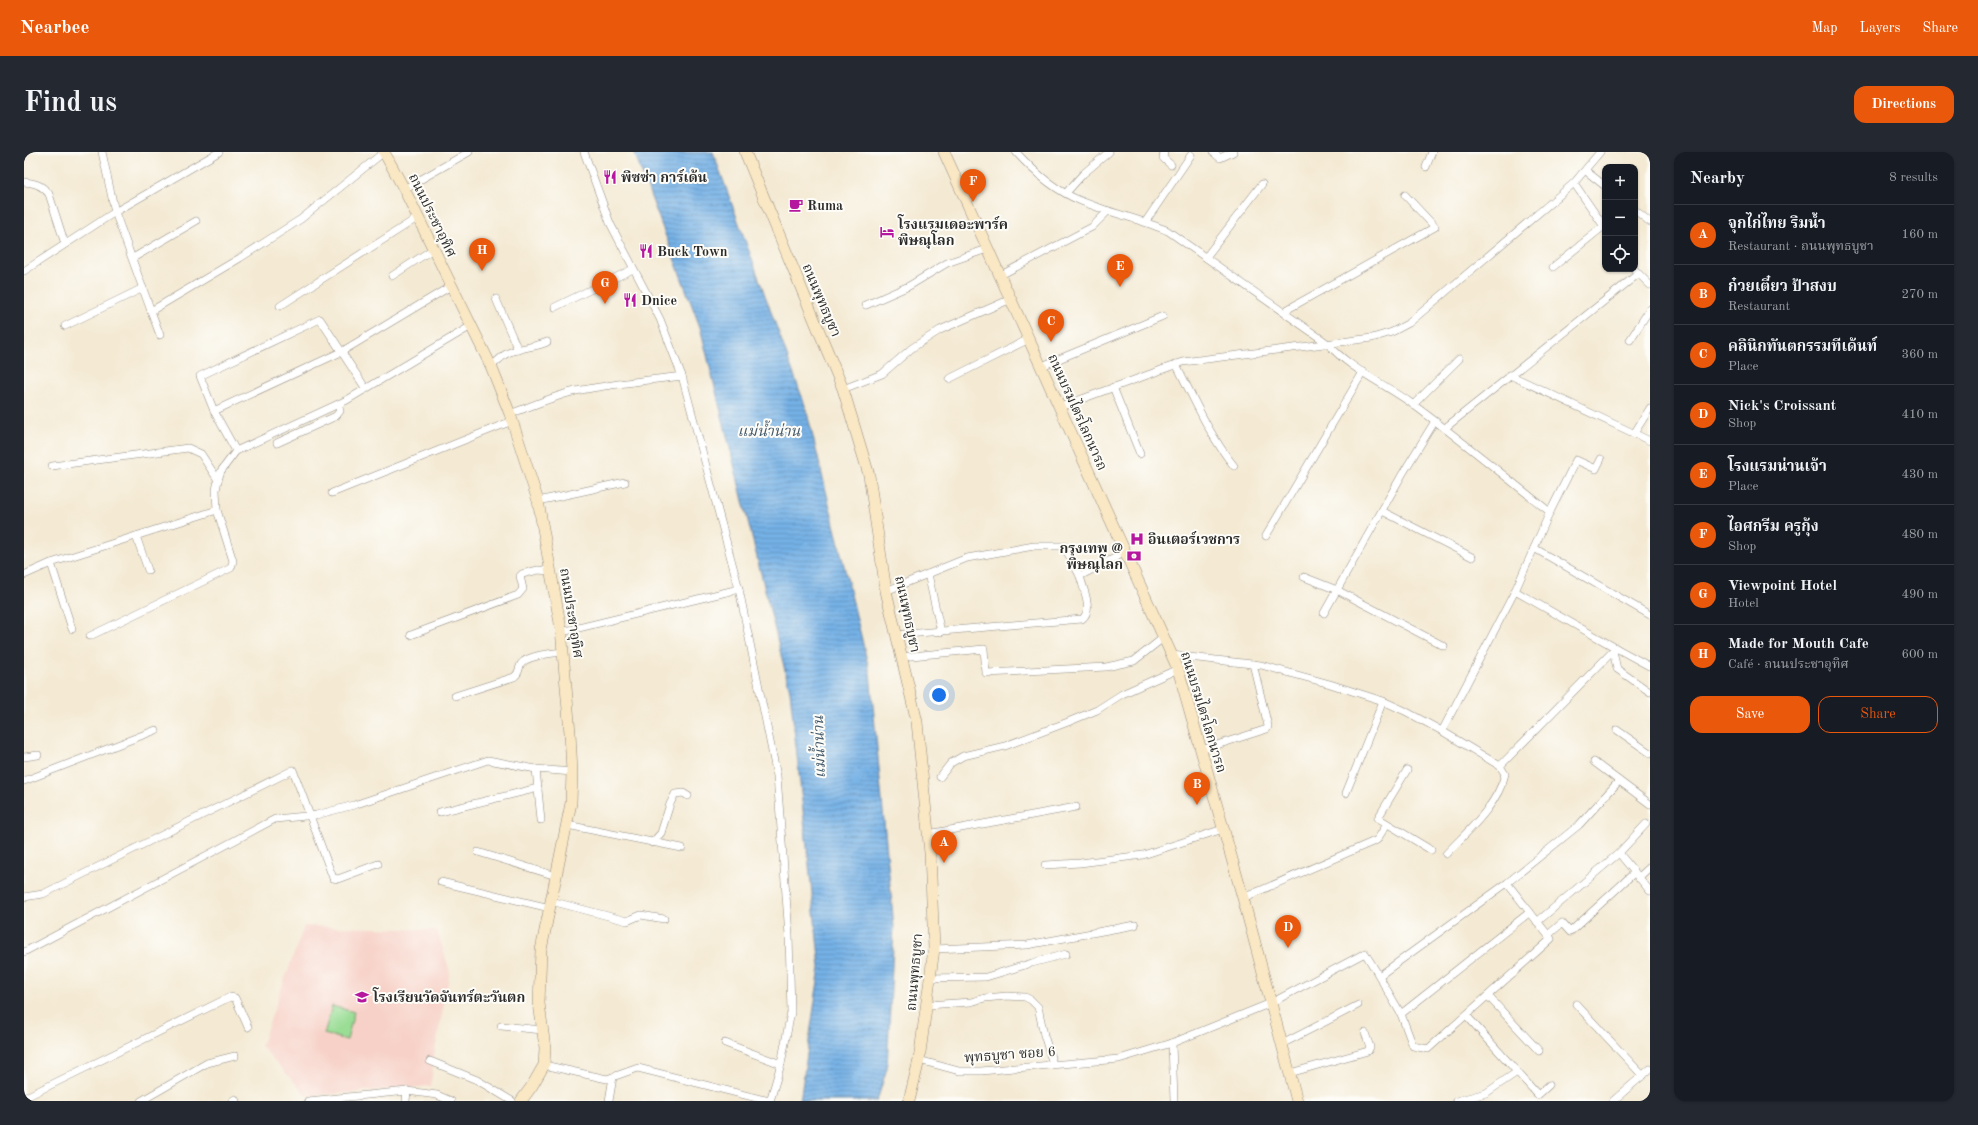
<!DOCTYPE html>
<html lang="en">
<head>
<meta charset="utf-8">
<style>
  :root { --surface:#171b24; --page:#242831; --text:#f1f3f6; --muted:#9ea1a6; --line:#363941; --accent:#ea580c }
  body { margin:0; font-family:"Old Standard TT","Noto Serif Thai",serif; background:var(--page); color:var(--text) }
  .controls { position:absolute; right:12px; top:12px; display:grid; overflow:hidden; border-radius:8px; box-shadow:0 1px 3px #0004 }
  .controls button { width:36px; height:36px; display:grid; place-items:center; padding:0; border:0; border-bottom:1px solid var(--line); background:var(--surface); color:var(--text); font:20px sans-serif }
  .you { position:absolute; left:915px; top:543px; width:14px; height:14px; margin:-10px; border:3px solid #fff; border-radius:50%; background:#1a73e8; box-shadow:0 0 0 6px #1a73e833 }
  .badge { display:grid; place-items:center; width:26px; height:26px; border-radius:50%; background:var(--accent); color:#fff; font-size:13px; font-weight:700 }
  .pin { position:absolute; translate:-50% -33px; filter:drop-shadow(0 1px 2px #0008) }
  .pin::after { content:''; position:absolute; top:21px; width:14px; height:12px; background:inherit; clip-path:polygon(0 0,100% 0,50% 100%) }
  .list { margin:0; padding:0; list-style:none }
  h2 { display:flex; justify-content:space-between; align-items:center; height:52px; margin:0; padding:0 16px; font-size:17px }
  h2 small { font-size:13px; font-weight:400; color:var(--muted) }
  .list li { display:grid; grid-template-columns:26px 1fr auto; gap:12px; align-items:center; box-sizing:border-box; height:60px; padding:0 16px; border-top:1px solid var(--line) }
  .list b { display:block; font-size:15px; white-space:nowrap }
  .list p { margin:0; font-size:13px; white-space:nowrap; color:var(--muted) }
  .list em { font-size:13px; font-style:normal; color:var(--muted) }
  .actions { display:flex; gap:8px; padding:12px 16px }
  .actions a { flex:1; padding:9px 0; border:1px solid var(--accent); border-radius:12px; text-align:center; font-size:14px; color:var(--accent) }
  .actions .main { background:var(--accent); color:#fff }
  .icon { flex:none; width:22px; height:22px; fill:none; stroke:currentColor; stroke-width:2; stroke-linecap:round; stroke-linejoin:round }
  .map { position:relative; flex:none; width:1626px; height:949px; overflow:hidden; border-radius:12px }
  header { display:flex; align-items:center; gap:24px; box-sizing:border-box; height:56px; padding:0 20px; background:var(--accent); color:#fff }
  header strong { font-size:19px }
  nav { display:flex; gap:22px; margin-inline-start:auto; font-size:14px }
  .intro { display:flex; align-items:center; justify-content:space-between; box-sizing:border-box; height:96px; padding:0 24px }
  h1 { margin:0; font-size:28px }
  .button { padding:10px 18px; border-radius:12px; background:var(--accent); color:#fff; font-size:14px; font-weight:700 }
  main { display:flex; gap:24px; padding:0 24px }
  aside { flex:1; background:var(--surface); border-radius:12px; box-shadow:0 1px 3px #0004 }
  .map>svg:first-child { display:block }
  .built { fill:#f7d1c7 }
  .green { fill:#9add95; stroke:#628460 }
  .water { fill:url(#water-rules); stroke:#506e88 }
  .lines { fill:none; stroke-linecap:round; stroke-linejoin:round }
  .street-casing { stroke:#908a80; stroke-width:8 }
  .secondary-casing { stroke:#908a80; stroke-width:12 }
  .street { stroke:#fff; stroke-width:7 }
  .secondary { stroke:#fae7c3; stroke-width:11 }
  .labels { text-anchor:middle; stroke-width:4; stroke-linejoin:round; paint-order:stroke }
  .poi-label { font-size:14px; font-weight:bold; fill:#2b2b2b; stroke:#fdfcf7; text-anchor:start }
  .street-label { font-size:14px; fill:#2b2b2b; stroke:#fdfcf7 }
  .water-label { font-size:15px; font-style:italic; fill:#455a6c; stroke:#fdfcf7 }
</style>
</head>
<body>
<header>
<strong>Nearbee</strong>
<nav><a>Map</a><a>Layers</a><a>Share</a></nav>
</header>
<div class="intro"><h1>Find us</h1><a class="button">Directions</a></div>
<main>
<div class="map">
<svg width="1626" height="949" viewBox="0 0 1626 949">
  <defs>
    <pattern id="water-rules" width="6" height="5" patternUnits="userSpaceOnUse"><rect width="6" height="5" fill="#75b1e6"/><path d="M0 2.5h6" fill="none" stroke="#6090bb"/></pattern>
  </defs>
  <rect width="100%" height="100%" fill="#fdfcf7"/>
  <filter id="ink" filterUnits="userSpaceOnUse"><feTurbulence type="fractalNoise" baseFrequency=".025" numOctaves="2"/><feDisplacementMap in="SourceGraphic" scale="8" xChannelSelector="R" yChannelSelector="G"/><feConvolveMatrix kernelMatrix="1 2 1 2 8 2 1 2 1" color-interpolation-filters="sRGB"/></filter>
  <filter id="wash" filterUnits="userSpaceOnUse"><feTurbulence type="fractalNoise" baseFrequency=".012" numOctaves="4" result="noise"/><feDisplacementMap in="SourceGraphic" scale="16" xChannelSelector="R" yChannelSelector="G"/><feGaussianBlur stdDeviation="0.9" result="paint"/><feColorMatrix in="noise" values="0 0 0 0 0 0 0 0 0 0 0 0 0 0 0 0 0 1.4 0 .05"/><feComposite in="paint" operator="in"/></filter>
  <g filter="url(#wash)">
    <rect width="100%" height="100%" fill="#f4ead4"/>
    <path class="built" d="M280,774l133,4 13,42 -16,84 -3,30 -124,10 -46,-50z"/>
    <path class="green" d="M308,854l22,6 -7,28 -23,-6z"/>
    <path class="water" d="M610,0h79l93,256 64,265 24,254 -7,141 -10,33h-77l20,-134 -30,-276 -90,-364z"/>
  </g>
  <g filter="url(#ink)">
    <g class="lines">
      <defs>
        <g id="street">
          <path d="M78,0l13,60 36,99 89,-53 61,-39 83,-67"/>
          <path d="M560,0l26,71 50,96 22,57 57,213 38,187 12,159 2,77 -10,52 -11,37"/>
          <path d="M992,0c18,20 40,39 65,49 29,12 59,18 87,30l159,112c23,26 56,40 84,60 48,35 93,73 139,109l-35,79 -73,140 -37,-20 -22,-10 -53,-17 -69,-19 -90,-10"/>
          <path d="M1140,0l-1,6 8,7"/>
          <path d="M1189,0l7,6 13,-6"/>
          <path d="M1402,15l6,-15"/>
          <path d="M1562,19l19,15"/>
          <path d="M0,30c11,1 18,3 25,12l16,50"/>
          <path d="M1550,31l31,45"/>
          <path d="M380,37l65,-37"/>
          <path d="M1042,41l17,-19 26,-22"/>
          <path d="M1611,58l15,12"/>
          <path d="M1122,69l45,-66"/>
          <path d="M1182,105l56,-73"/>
          <path d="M109,106l63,-37"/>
          <path d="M1529,115l51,-41"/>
          <path d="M1610,117l16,16"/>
          <path d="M0,119l91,-59 104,-60"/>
          <path d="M368,124l41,-27"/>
          <path d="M975,124l93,-49 16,-16"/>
          <path d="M472,147l22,51"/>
          <path d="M842,153l43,-19 38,-23 40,-14"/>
          <path d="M256,154l137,-88"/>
          <path d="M531,155l78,-38"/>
          <path d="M127,159l9,24"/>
          <path d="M1261,161l3,-4 147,-82 -30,-32"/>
          <path d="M41,174l78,-38"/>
          <path d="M1606,188l20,-31"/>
          <path d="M1152,212c18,35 33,71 58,102"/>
          <path d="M467,214c5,-3 10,-9 15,-12 13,-7 28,-6 41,-12"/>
          <path d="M1018,214l121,-50"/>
          <path d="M1486,223l140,66"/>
          <path d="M925,227l80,-40"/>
          <path d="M1089,235l27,67"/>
          <path d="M819,237l39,-15 30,-26 28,-18 71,-31"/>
          <path d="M1389,253l46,-46"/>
          <path d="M1036,255l123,-45 189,-24 20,-6 17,-9 165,-140 26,-31"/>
          <path d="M190,259l127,-59 110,-66"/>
          <path d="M486,262c22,-8 44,-18 66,-23 35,-7 71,-11 106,-15"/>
          <path d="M1421,276l193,-154"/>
          <path d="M1611,280l15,-24"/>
          <path d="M253,291l59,-27 4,-5 -2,-7"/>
          <path d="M212,299l-22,-40 -14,-35 120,-57 46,70"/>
          <path d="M28,314l136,-18 13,6 17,26"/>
          <path d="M308,341l180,-72"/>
          <path d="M514,349l87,-19"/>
          <path d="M1358,359l90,46"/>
          <path d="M1526,360l26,-52 20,9 5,-10"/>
          <path d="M112,384l12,34"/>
          <path d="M1242,384l97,-164"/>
          <path d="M1510,396l116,67"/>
          <path d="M27,411l21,66"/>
          <path d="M904,422l13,58"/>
          <path d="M0,423l27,-12 166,-53 -1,-20 2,-10 3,-9 15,-20 111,-51 124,-74"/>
          <path d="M1280,425l33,13 107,56"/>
          <path d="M862,439l81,-33 67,-12h30l16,30"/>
          <path d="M1491,439l101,57"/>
          <path d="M1300,461l79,-140 32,-52"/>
          <path d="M538,480l177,-43"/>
          <path d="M387,483l107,-40 5,-6 -3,-13 2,-2 16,-4 12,1"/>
          <path d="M872,483l186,-16c12,-9 1,-30 -2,-43l44,-23"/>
          <path d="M66,484l141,-68 2,-7 -16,-51"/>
          <path d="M1589,499l4,18 33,23"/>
          <path d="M877,505l83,-8 2,24 120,-6 28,-6 29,-23"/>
          <path d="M431,544l59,-19c6,-4 4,-8 7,-13 7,-9 32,-11 42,-12"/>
          <path d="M1593,578l33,23"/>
          <path d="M1418,579l58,35 5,8c-7,31 -38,58 -59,80"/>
          <path d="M1177,598l66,-21 1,-3 -15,-62"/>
          <path d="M0,605l14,-2"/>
          <path d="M1570,610l56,42"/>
          <path d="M1476,614l116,-118 33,18"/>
          <path d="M512,617l5,51"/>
          <path d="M1383,618l-29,48 53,32"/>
          <path d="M916,625l11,-14 12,-7 42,-10 63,-24 29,-12 25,-16 56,-25"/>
          <path d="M0,629l132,-51"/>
          <path d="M1322,641l37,-92"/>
          <path d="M416,660l98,-24"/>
          <path d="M543,673l115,23"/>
          <path d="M904,682l148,-27"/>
          <path d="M628,691l9,-10 9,-29 5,-10 8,-1 5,3"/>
          <path d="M454,700l78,24"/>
          <path d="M1595,701l31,38"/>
          <path d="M1021,713l35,-2 63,-8 80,-26"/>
          <path d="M1614,726l12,-11"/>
          <path d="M417,730l109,26"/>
          <path d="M1483,731l44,56 -123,110 -15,-3 -12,-32 -22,-38 128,-93 72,-58 40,-44"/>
          <path d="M0,745l19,-3 250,-124 40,108 5,1 40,-15"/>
          <path d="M1219,746l134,-58 10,-16"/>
          <path d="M527,749l76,20 14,-6 23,4"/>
          <path d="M1513,770l82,-69 27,-29"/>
          <path d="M1524,783l14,-12 8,9 64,-59"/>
          <path d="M910,797l93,-4 108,-20"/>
          <path d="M0,800l251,-133 41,-4 38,-10 134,-45 48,9 36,3"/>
          <path d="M906,826l56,-1 46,-14 34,-9"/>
          <path d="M1464,844l51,55"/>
          <path d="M1552,852l67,72"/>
          <path d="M903,853l44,-3 14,-4 22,-2 18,1 6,3 7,7 6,28 9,29"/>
          <path d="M1377,862l129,-102"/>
          <path d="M1442,863l72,80 11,-10"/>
          <path d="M477,874l42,4"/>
          <path d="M701,891l56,21"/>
          <path d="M1148,891l2,58"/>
          <path d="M1258,892l76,-39"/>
          <path d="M895,908l40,11h22l138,-12 53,-16 99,-40 94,-50 14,23"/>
          <path d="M406,909l47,19 35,21"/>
          <path d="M520,913l63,14 31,-11 131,33"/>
          <path d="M1266,921l78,-22 2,-4 -5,-14"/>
          <path d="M0,946l206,-101 5,1 13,29"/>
          <path d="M117,949l66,-38 28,-7"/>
          <path d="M208,949l3,-2 1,2"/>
          <path d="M284,949l99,-10 30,4 14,6"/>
          <path d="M382,949l1,-10"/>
          <path d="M585,949l4,-24"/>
          <path d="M1432,949l30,-8 31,-21"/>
          <path d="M1589,949l37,-32"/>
        </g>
        <g id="secondary">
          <path d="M360,0l20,37 87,177 19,48 28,87 23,128 9,104 2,39 -1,31 -30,147 -2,53 6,45 -1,17 -12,21 -11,15"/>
          <path d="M721,0l98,237 26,86 17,116 31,131 13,131 4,96 -15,111 -10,41"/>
          <path d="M920,0l234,517 65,229 54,203"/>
        </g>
      </defs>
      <use href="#street" class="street-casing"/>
      <use href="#secondary" class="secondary-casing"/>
      <use href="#street" class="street"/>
      <use href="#secondary" class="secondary"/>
    </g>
  </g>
  <defs>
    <symbol id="restaurant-bare" viewBox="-9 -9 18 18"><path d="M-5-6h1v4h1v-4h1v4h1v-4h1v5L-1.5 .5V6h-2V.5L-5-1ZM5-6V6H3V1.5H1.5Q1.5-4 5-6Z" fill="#b5179e" stroke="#fdfcf7" stroke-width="2.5" paint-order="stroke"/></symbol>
    <symbol id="cafe-bare" viewBox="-9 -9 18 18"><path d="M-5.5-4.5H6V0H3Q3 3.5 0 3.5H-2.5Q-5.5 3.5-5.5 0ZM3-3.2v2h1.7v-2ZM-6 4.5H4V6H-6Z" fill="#b5179e" stroke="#fdfcf7" stroke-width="2.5" paint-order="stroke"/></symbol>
    <symbol id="hotel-bare" viewBox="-9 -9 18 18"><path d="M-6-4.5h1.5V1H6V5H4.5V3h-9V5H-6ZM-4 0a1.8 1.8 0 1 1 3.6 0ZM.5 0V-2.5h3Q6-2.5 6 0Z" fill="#b5179e" stroke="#fdfcf7" stroke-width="2.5" paint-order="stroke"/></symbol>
    <symbol id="hospital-bare" viewBox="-9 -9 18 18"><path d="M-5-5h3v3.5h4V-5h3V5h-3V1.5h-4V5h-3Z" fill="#b5179e" stroke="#fdfcf7" stroke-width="2.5" paint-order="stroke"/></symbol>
    <symbol id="bank-bare" viewBox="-9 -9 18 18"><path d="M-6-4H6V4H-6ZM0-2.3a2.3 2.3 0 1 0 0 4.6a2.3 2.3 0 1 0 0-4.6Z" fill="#b5179e" stroke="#fdfcf7" stroke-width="2.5" paint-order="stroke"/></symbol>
    <symbol id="school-bare" viewBox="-9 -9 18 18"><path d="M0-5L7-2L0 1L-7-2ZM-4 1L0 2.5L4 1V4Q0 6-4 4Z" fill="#b5179e" stroke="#fdfcf7" stroke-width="2.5" paint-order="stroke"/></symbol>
  </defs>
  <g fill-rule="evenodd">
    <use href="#restaurant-bare" x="576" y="15" width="20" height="20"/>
    <use href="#cafe-bare" x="762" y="43" width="20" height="20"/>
    <use href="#hotel-bare" x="853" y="70" width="20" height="20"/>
    <use href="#restaurant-bare" x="612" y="89" width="20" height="20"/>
    <use href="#restaurant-bare" x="596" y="138" width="20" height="20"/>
    <use href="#hospital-bare" x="1103" y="377" width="20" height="20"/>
    <use href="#bank-bare" x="1100" y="394" width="20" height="20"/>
    <use href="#school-bare" x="328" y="835" width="20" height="20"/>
  </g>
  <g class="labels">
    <g class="poi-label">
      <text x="597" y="30">พิซซ่า การ์เด้น</text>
      <text x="783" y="58">Ruma</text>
      <text x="874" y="77">โรงแรมเดอะพาร์ค<tspan x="874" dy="16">พิษณุโลก</tspan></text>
      <text x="633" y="104">Buck Town</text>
      <text x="617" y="153">Dnice</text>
      <text x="1124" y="392">อินเตอร์เวชการ</text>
      <text x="1099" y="401" text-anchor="end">กรุงเทพ @<tspan x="1099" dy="16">พิษณุโลก</tspan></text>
      <text x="349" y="850">โรงเรียนวัดจันทร์ตะวันตก</text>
    </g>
    <g class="street-label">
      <text transform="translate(409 63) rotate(64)" y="5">ถนนประชาอุทิศ</text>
      <text transform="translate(798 148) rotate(67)" y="5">ถนนพุทธบูชา</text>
      <text transform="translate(1054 260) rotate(66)" y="5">ถนนบรมไตรโลกนารถ</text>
      <text transform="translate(548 461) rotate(81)" y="5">ถนนประชาอุทิศ</text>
      <text transform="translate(884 462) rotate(78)" y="5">ถนนพุทธบูชา</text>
      <text transform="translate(1180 560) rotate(73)" y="5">ถนนบรมไตรโลกนารถ</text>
      <text transform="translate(890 820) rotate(-85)" y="5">ถนนพุทธบูชา</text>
      <text transform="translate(986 902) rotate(-4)" y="5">พุทธบูชา ซอย 6</text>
    </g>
    <g class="water-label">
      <text x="745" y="284">แม่น้ำน่าน</text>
      <text transform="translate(795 595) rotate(-92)" y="5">แม่น้ำน่าน</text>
    </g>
  </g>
</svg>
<div class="controls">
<button>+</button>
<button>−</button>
<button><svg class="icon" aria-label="locate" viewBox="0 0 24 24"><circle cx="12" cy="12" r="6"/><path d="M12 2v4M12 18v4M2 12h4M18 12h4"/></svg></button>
</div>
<div class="you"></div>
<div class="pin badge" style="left:920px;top:711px">A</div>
<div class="pin badge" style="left:1173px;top:653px">B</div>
<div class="pin badge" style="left:1027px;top:190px">C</div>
<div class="pin badge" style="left:1264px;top:796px">D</div>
<div class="pin badge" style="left:1096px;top:135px">E</div>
<div class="pin badge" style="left:949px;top:50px">F</div>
<div class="pin badge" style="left:581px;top:152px">G</div>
<div class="pin badge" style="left:458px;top:119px">H</div>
</div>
<aside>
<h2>Nearby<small>8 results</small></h2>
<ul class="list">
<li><span class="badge">A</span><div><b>จุกไก่ไทย ริมน้ำ</b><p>Restaurant · ถนนพุทธบูชา</p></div><em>160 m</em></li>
<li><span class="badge">B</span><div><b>ก๋วยเตี๋ยว ป้าสงบ</b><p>Restaurant</p></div><em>270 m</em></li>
<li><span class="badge">C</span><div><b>คลินิกทันตกรรมทีเด้นท์</b><p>Place</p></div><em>360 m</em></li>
<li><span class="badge">D</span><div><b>Nick's Croissant</b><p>Shop</p></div><em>410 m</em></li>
<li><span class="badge">E</span><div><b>โรงแรมน่านเจ้า</b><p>Place</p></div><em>430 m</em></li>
<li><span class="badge">F</span><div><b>ไอศกรีม ครูกุ้ง</b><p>Shop</p></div><em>480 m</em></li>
<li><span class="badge">G</span><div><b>Viewpoint Hotel</b><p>Hotel</p></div><em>490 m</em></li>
<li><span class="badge">H</span><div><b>Made for Mouth Cafe</b><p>Café · ถนนประชาอุทิศ</p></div><em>600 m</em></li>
</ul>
<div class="actions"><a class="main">Save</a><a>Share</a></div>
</aside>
</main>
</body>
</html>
